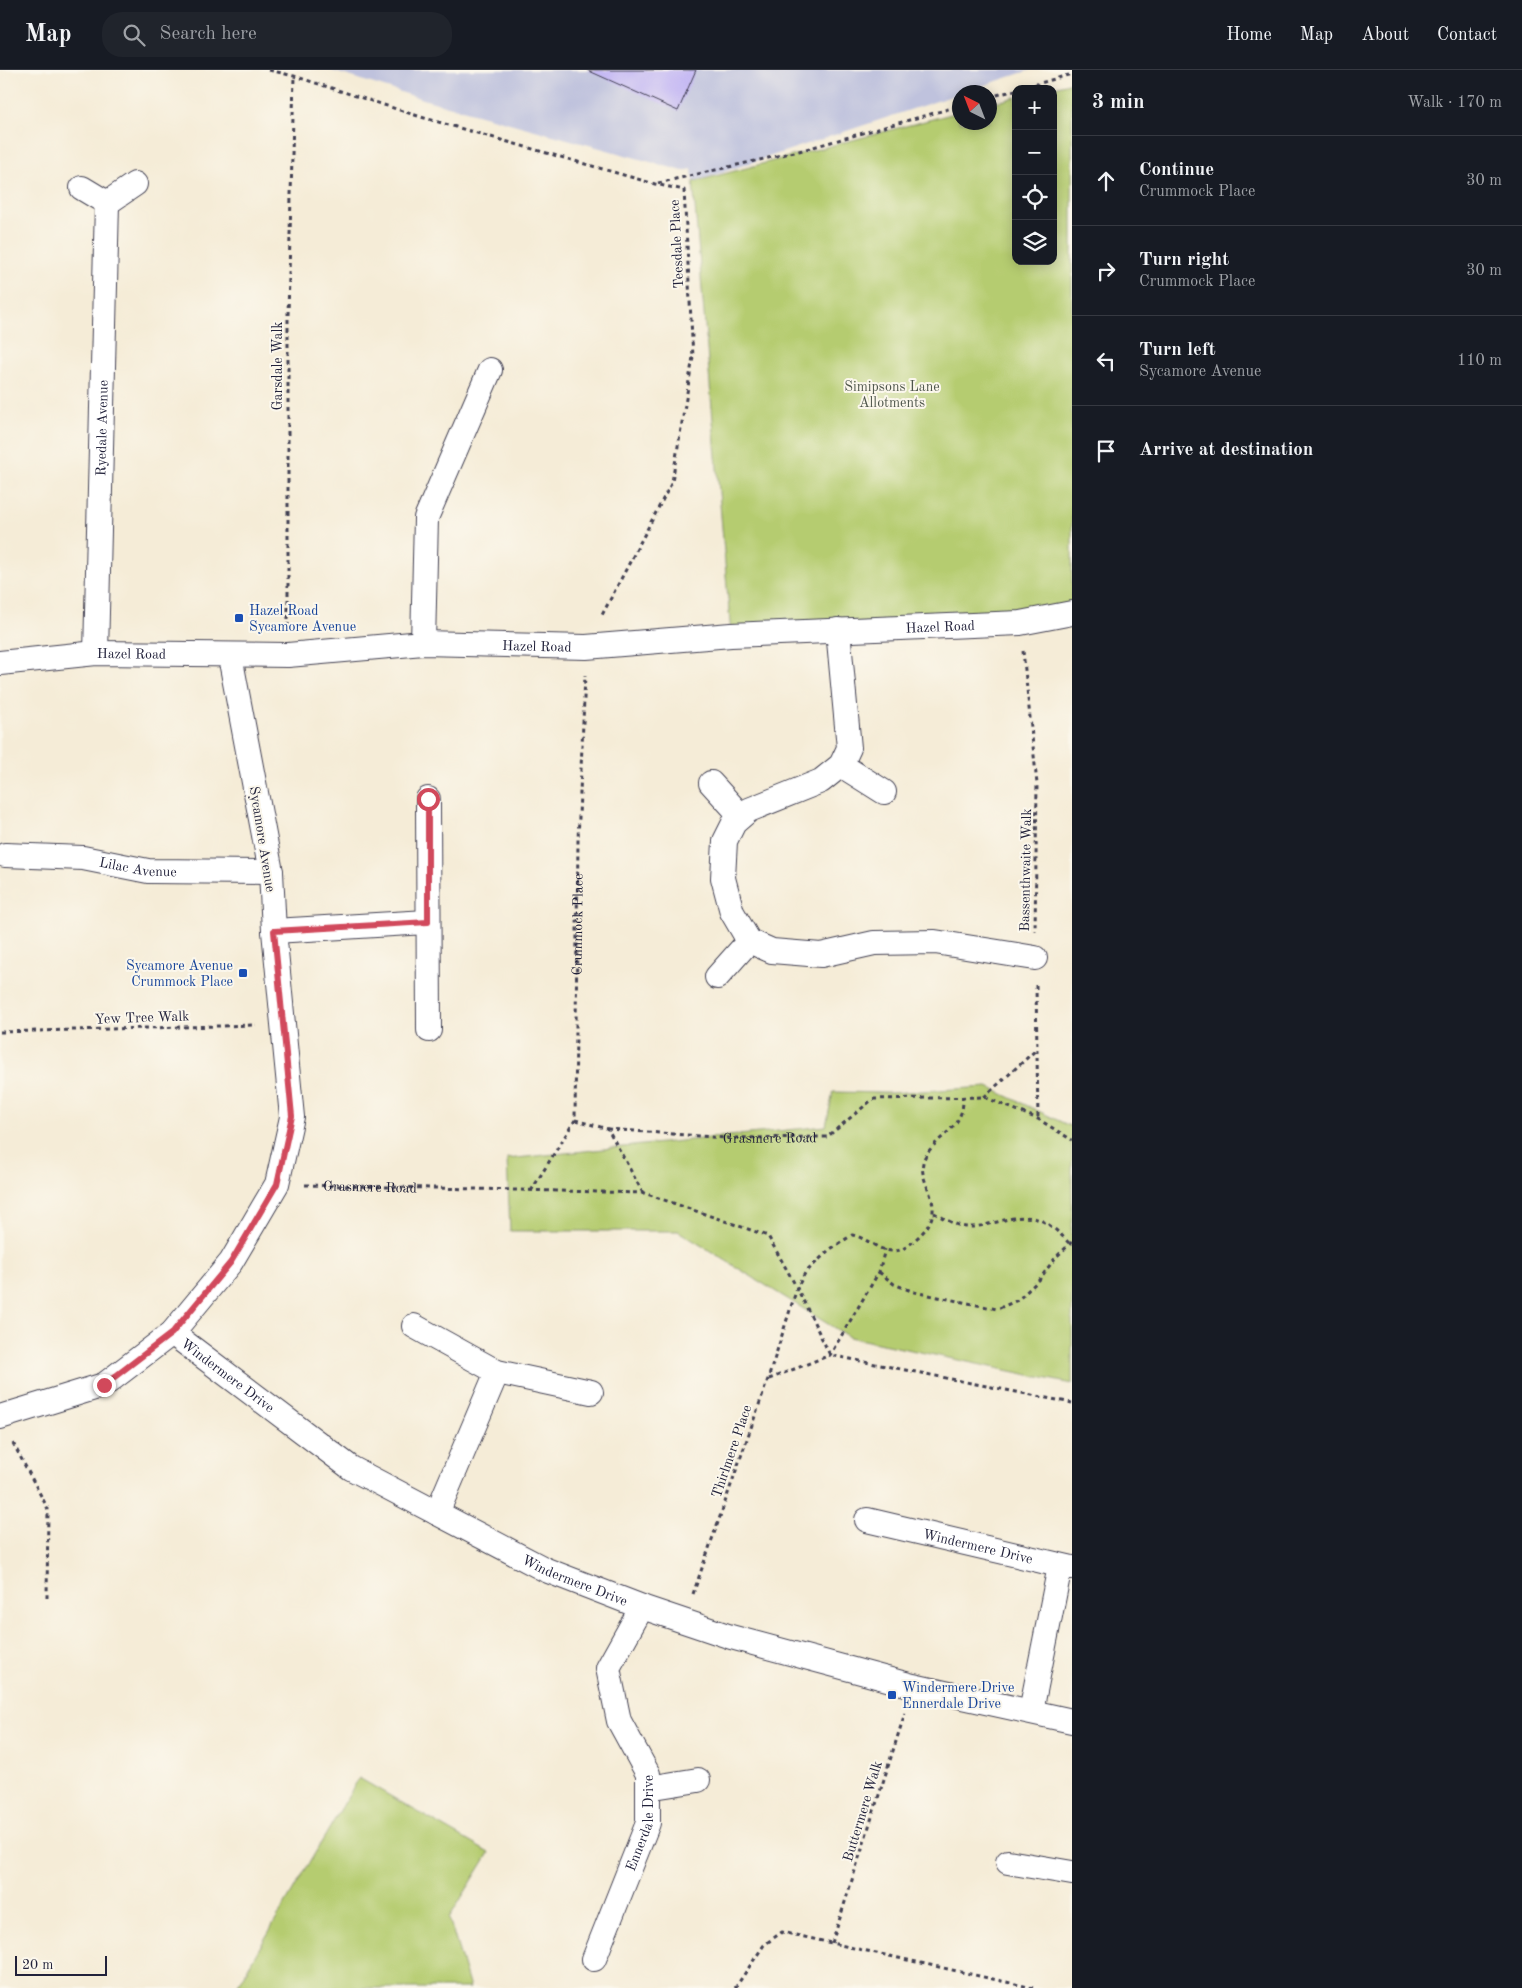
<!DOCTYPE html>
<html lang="en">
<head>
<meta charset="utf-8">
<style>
  :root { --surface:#171b24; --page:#20242c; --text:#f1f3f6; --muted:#9ea1a6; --line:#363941 }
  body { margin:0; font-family:"Old Standard TT",serif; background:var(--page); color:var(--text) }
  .controls { position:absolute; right:15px; top:15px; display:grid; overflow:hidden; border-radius:10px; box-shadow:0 2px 12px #0003 }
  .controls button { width:45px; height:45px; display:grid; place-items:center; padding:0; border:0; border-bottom:1px solid var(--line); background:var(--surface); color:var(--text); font:25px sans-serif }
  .compass { position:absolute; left:952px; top:15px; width:45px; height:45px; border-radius:50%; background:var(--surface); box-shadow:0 2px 12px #0003; rotate:318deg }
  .scale { position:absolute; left:15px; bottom:12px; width:92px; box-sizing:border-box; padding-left:5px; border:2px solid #22223b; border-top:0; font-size:14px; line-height:18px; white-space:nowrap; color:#22223b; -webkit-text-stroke:4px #fbf7ec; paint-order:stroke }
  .stop { position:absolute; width:15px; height:15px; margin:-11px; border:4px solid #d1495b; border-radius:50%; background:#fff }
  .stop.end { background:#d1495b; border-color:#fff; box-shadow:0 1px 5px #0008 }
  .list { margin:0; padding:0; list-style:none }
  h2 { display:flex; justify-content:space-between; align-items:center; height:65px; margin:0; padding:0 20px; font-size:21px }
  h2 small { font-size:16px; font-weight:400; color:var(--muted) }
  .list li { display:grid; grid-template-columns:32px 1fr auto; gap:15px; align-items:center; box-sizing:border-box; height:90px; padding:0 20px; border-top:1px solid var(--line) }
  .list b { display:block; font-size:19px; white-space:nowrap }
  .list p { margin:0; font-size:16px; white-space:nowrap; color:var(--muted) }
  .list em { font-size:16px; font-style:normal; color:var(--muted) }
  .icon { flex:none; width:28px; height:28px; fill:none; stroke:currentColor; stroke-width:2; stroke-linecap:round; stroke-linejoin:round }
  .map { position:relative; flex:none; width:1072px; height:1918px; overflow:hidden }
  header { display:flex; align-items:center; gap:30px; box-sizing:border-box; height:70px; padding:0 25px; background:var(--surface); border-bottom:1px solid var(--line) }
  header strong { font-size:24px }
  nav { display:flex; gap:28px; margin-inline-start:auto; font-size:18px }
  .search { width:350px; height:45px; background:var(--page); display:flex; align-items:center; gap:12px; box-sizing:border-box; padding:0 18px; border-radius:20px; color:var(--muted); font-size:19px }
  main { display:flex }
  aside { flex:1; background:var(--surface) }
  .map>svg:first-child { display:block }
  .industrial { fill:#bfc2dd }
  .green { fill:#b5cc70; stroke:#6c7756 }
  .building { fill:#bdb0f4 }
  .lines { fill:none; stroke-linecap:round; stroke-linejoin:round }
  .minor-casing { stroke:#424052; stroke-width:26 }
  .path { stroke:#424052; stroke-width:3; stroke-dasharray:4 4; stroke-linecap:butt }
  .minor { stroke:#fff; stroke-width:24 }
  .route { stroke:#d1495b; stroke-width:6 }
  .transit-dot { fill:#1a4fb4; stroke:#fbf7ec; stroke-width:2 }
  .labels { text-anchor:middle; stroke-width:4; stroke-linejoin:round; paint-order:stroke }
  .street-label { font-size:14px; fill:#22223b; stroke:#fbf7ec }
  .park-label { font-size:14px; fill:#4e554b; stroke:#fbf7ec }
  .transit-label { font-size:14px; fill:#164399; stroke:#fbf7ec; text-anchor:start }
</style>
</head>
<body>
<header>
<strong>Map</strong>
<div class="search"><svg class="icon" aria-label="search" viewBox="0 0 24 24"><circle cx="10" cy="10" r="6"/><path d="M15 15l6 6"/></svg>Search here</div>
<nav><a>Home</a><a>Map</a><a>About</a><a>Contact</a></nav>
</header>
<main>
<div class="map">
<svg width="1072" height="1918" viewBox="0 0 1072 1918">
  <rect width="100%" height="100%" fill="#fbf7ec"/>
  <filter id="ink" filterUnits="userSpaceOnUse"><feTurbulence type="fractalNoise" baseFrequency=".02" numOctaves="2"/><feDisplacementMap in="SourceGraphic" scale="10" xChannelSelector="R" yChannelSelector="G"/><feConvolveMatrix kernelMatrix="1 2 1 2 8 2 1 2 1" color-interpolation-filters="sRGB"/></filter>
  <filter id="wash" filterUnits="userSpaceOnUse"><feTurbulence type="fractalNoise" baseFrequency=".0096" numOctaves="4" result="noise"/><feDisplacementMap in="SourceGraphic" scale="20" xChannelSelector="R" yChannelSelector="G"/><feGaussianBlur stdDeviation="1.12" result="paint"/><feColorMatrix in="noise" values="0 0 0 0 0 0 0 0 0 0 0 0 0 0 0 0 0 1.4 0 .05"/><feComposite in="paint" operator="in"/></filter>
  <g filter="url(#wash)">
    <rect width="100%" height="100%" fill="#f5ecd7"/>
    <path class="industrial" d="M329,0h701l-337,112 -1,-13 -9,2 -257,-71z"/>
    <g class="green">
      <path d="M1072,12v531l-341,22 -38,-453 266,-70v10h30l1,-18 26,-7v164h37v-172h-5z"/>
      <path d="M988,1017l84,40v257l-223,-47 -171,-106h-168l-3,-72 319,-33 7,-34 57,1z"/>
      <path d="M359,1708l130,75 -40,65 21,70h-234z"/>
    </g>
    <g id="blocks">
      <path class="building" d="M587,0h109l-18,41z"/>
    </g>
  </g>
  <g filter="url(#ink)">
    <use href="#blocks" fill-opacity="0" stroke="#424052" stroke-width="1"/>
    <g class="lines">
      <defs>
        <g id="minor">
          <path d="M82,118l25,15 28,-19"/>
          <path d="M838,560l11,118 -8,17 -20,16 -72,29 -15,13 -9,18 -2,37 9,34 17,29 23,10 49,4 53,-12 61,-1 100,16"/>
          <path d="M423,573l3,-125 64,-148"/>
          <path id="s4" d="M96,583l11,-450"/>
          <path id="s5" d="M0,593l96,-10 192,2 135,-12 163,4 145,-12 289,-12 52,-10"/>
          <path d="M841,695l43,27"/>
          <path d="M711,713l30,33"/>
          <path d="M428,729l1,231"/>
          <path id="s6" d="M5,785l78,3 65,13 123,1"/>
          <path d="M274,861l153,-9"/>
          <path d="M717,907l32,-36"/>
          <path d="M414,1256l83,46 94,20"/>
          <path id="s7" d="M172,1263l179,135 195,102 96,37 89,30 182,49 159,35"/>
          <path d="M0,1347l104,-32 68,-52 59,-71 46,-78 15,-67 -18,-186 -3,-59 -41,-216"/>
          <path d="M437,1443l60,-141"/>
          <path id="s8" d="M867,1450l205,48"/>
          <path d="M1031,1641l29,-145"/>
          <path d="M648,1718l50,-8"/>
          <path d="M1008,1792l64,11"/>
          <path id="s9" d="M594,1889l54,-136v-49l-29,-53 -11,-53 34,-61"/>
        </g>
      </defs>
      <use href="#minor" class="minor-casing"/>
      <g class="path">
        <path d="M269,0l25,6 127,41 234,67 29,6 9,167 -21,125 -71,135"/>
        <path d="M1019,19l53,-15"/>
        <path d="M989,27l27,-7"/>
        <path d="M658,113l141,-32 160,-45"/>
        <path d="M288,557v-312l6,-239"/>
        <path d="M1023,581l14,133 -2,147"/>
        <path d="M1036,915l2,134"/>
        <path d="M0,962l256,-7"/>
        <path d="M984,1027l53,-48"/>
        <path d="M575,1050l33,9"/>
        <path id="s1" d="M305,1115l339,8 124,43 29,52 33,67 242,48"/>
        <path id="s2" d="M531,1121l44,-71 3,-280 7,-165"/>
        <path id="s3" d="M643,1123l-35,-64 117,9 102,-1 46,-38 111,-2 54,22 34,21"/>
        <path d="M934,1143c10,5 22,13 32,14 9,1 22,-3 31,-5 34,-10 48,-5 72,21"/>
        <path d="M879,1202l15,12 20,8 83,17 21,-9 21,-20 17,-23 16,-15"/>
        <path d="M769,1309l61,-24 49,-83 6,-23"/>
        <path d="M13,1373l35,66 -1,89"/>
        <path d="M693,1524l75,-215 29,-91 8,-15 24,-23 23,-15c14,2 27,17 42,16 9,0 18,-8 23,-13 38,-34 -5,-54 8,-81 9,-17 30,-26 36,-44 2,-5 2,-11 2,-16"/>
        <path d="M832,1873l73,-230"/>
        <path d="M735,1918l29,-43 18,-13 251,56"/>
      </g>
      <use href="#minor" class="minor"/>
    </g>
  </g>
  <g class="lines" filter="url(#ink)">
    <path class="route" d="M104,1315l68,-52 59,-71 46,-78 15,-68 -18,-185 154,-9v-123"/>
  </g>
  <g class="transit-dot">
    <rect x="234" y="543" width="10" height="10" rx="2.5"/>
    <rect x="238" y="898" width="10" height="10" rx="2.5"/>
    <rect x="887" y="1620" width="10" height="10" rx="2.5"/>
  </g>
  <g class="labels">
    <g class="street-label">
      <text transform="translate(676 174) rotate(-93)" y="5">Teesdale Place</text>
      <text transform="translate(277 296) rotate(-90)" y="5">Garsdale Walk</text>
      <text dy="5" stroke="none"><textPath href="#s4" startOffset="225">Ryedale Avenue</textPath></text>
      <text dy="5" stroke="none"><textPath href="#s5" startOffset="942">Hazel Road</textPath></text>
      <text dy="5" stroke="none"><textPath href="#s5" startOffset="538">Hazel Road</textPath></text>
      <text dy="5" stroke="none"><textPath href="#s5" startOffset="132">Hazel Road</textPath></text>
      <text transform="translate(263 769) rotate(81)" y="5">Sycamore Avenue</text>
      <text dy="5" stroke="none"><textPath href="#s6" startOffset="134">Lilac Avenue</textPath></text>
      <text transform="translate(1025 800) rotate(-89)" y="5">Bassenthwaite Walk</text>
      <text dy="5" stroke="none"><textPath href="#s2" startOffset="279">Crummock Place</textPath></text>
      <text transform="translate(142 947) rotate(-2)" y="5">Yew Tree Walk</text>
      <text dy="5" stroke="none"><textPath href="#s3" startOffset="235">Grasmere Road</textPath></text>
      <text dy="5" stroke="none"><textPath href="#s1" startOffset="65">Grasmere Road</textPath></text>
      <text dy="5" stroke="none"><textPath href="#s7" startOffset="70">Windermere Drive</textPath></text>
      <text transform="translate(731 1381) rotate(-71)" y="5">Thirlmere Place</text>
      <text dy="5" stroke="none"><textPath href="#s8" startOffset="114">Windermere Drive</textPath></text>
      <text dy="5" stroke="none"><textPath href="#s7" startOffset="475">Windermere Drive</textPath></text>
      <text transform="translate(862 1741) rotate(-73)" y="5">Buttermere Walk</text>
      <text dy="5" stroke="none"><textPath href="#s9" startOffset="145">Ennerdale Drive</textPath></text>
    </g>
    <g class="park-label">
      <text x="892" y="321">Simipsons Lane<tspan x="892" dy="16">Allotments</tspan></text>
    </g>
    <g class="transit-label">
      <text x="249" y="545">Hazel Road<tspan x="249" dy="16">Sycamore Avenue</tspan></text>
      <text x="233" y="900" text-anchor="end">Sycamore Avenue<tspan x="233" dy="16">Crummock Place</tspan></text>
      <text x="902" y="1622">Windermere Drive<tspan x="902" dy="16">Ennerdale Drive</tspan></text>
    </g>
  </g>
</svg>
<div class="controls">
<button>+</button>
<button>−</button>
<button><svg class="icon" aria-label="locate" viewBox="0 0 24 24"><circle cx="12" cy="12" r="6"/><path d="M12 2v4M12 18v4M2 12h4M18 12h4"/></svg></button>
<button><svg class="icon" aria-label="layers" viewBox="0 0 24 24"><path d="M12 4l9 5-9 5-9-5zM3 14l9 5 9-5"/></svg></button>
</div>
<svg class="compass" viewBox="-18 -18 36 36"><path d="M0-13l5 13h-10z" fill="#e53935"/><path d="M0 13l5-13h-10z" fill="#9ea1a6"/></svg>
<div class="scale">20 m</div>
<div class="stop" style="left:428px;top:729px"></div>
<div class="stop end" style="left:104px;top:1315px"></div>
</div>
<aside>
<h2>3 min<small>Walk · 170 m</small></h2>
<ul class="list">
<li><svg class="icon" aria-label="ahead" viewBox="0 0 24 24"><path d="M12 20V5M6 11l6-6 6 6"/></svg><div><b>Continue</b><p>Crummock Place</p></div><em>30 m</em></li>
<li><svg class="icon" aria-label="right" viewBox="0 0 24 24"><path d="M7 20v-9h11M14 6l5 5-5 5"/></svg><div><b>Turn right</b><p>Crummock Place</p></div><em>30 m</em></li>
<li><svg class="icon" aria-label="left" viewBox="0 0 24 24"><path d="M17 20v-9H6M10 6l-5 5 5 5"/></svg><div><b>Turn left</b><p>Sycamore Avenue</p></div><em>110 m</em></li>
<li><svg class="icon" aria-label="arrive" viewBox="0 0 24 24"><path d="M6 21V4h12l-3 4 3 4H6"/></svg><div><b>Arrive at destination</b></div></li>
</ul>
</aside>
</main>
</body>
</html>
